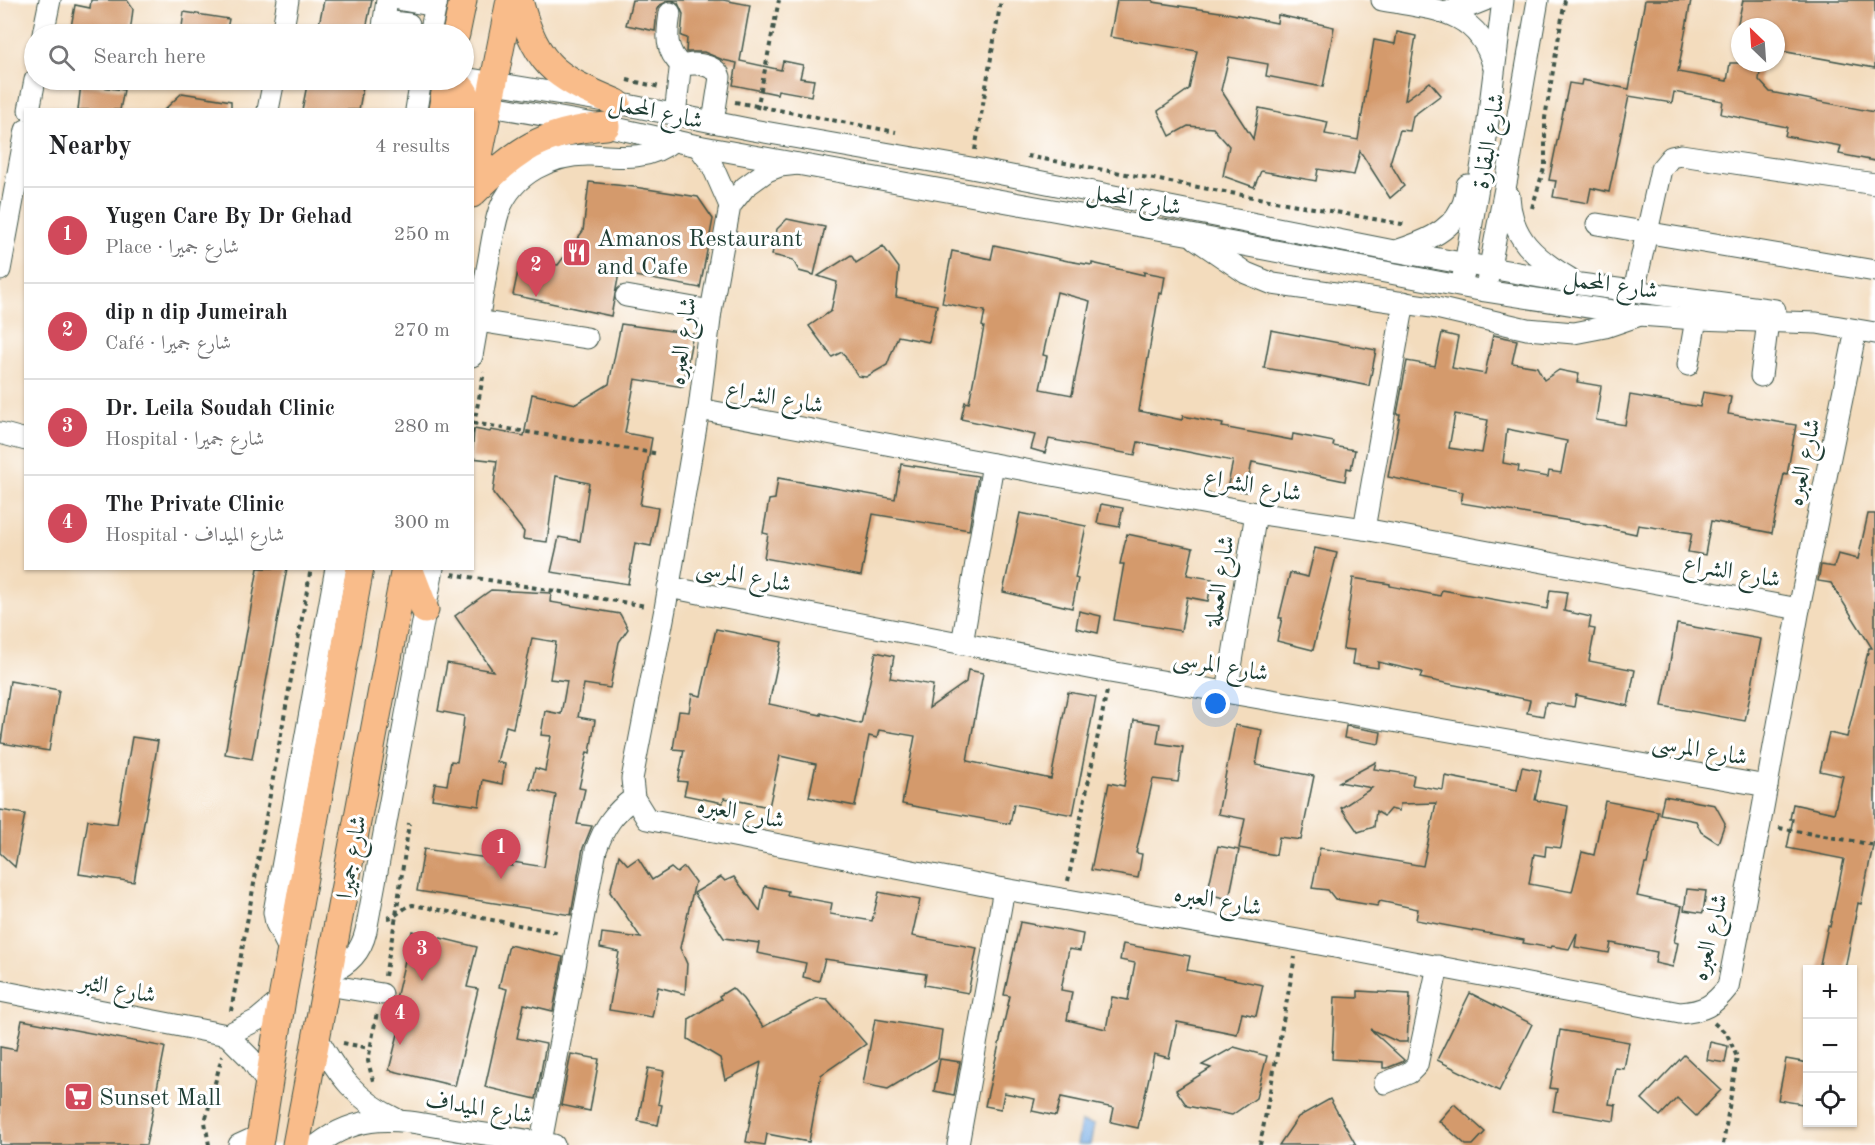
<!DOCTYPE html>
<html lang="en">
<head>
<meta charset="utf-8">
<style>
  :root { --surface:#fff; --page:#f2f2f2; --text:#202124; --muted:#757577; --line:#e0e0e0; --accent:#d1495b }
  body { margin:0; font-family:"Old Standard TT",Amiri,serif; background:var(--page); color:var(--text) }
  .controls { position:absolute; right:18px; bottom:18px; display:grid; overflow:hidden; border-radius:0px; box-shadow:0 2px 4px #0004 }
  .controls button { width:54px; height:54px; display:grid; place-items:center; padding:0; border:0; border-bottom:2px solid var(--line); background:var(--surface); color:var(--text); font:30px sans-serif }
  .compass { position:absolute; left:1731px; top:18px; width:54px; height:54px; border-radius:50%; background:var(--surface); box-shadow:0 2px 4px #0004; rotate:335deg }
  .you { position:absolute; left:1216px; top:704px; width:21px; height:21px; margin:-15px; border:4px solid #fff; border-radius:50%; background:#1a73e8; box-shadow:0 0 0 9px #1a73e833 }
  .badge { display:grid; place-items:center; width:39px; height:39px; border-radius:50%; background:var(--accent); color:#fff; font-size:20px; font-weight:700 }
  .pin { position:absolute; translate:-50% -50px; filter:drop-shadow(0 2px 3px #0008) }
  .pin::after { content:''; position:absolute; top:32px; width:21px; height:18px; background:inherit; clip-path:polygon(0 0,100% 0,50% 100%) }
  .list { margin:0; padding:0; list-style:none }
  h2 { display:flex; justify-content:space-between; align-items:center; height:78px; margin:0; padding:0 24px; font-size:26px }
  h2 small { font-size:20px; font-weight:400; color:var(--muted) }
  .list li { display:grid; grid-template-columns:39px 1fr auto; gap:18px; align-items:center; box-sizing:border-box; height:96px; padding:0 24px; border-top:2px solid var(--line) }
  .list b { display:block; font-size:22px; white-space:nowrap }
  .list p { margin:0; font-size:20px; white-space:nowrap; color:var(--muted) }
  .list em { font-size:20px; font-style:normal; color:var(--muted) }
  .icon { flex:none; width:33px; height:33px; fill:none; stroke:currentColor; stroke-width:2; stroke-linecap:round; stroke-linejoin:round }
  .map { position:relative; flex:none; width:1875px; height:1145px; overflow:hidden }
  .search { position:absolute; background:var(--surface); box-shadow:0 2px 4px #0004; left:24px; top:24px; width:450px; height:66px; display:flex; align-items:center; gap:15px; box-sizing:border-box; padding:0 21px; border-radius:33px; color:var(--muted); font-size:22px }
  .panel { position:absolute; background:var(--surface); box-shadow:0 2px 4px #0004; left:24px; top:108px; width:450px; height:462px; border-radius:0px }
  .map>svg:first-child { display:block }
  .water { fill:#78ade5; stroke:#4c758c; stroke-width:1.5 }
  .building { fill:#d49a6c; fill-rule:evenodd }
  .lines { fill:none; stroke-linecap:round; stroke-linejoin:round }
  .minor-casing { stroke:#3f5549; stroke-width:23 }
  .major-casing { stroke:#3f5549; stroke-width:29 }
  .path { stroke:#3f5549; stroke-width:4; stroke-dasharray:4.5 4.5; stroke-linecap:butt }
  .minor { stroke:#fff; stroke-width:21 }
  .major { stroke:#f9bc8a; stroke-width:27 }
  .labels { text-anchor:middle; stroke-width:6; stroke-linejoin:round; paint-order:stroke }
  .street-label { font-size:24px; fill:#1f3d34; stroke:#fff }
  .poi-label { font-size:24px; fill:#1f3d34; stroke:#fff; text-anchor:start }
</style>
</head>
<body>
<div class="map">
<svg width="1875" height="1145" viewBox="0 0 1875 1145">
  <rect width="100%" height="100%" fill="#fff"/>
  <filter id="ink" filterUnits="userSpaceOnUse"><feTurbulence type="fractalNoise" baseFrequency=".0167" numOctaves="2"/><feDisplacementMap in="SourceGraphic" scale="12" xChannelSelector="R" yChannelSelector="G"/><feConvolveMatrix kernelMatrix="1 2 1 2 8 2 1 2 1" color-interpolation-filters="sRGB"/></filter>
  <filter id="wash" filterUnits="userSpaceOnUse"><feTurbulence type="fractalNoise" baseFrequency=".008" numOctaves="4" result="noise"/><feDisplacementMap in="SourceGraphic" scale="24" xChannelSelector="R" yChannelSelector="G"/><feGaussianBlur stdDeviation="1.35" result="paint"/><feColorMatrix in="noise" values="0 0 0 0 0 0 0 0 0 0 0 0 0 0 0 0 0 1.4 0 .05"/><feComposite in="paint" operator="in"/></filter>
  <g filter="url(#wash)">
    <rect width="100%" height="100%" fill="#f3dcbd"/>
    <path class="water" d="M1081,1122l13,3 -4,20h-13z"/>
    <g id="blocks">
      <g class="building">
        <path d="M91,0h36l6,9 -3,25h-45v-3l-14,-4 4,-22 15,3z"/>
        <path d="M324,0h48l-7,34h-48z"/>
        <path d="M632,0h91l27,5 -10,56 41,9 2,-9 20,4 -3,13 14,2 -3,16 -33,-6 -1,4 -44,-9 4,-22 -14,-3 -19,-8h-18l1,-14 -6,-2 2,-22 -5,-11 -7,-3 -11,5 -3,6 -2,20 -29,-6z"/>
        <path d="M1117,0h36v2l74,11 50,10 1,-8 56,12 -11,60 -57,-11 2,-12 -39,-7 -8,33 32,49 6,-31 69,14 -3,12 33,6 16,-100 21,4 2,-12 19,4 -11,64 25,-18 11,13 -28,21 -3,15 -10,-1 -10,33 14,23 -14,12 -30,-47 -6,24 -36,-6 -2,12 -55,-10 -7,16 -31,-11 6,-30 -16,-18 -25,-2 -18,10 -12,-25 31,-22 8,-38 -87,-14z"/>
        <path d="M1645,0h46l-13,72 49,9 3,-18h31l-2,17 11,12 105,20v49l-36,-7 2,-8 -56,-10 2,-9 -66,-13 2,-13 -49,-9 -2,11 -43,-7 -20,96 -18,-4 -3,15 -35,-6 3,-16 -7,-1 20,-97 12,2 1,-5 47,9z"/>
        <path d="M1743,0h132v68l-99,-18v-23h-39z"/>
        <path d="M184,12l45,7 -3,15h-45z"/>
        <path d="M308,80h11l44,7 -4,23h-57z"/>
        <path d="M81,84l43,6 -4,20h-42z"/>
        <path d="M182,93l49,8v9h-67z"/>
        <path d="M589,182l45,5 64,10 15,22 -13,69 -81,-15 -8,43 -98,-21 7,-33 38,3 25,-34z"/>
        <path d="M787,219l38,8 -11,48 -15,-4 -6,-11 -21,-5 5,-26z"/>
        <path d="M994,245l74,16 24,4v-2l52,12v-3l21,4 -3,18 -3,-1 -20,118 43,9 1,-4 40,8 -1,3 70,13 1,-6 41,8 -1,4 22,4 -4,19 -4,-1 -2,13 -93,-19 -6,30 -19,-3 6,-28 -95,-19 -3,13 -86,-16 -4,14 -14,-4 4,-14 -74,-16 4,-17 4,1 15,-76 -2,-1 3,-15 -43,-8 10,-52 39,8zM1057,292l33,9 -18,94 -32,-6 7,-33 -4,-1z"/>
        <path d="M883,246l16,22 -3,29 41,8 -8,37 -31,-6 -11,29 -21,12 -8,-1 -16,-24 -10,5 -23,-31 22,-15 6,-29 -19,-6 33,-21 5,8z"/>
        <path d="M621,324l72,10 -10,53 -48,-8 -10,54 27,5 -12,67 18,3 -7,38 -16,-3 -7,41 -77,-12 8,-35 21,4 9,-58 -33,-7 -9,66 -24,-3 1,-7 -31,-39 4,-32 -25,-3 2,-29 16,3 1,-2 33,6 8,-42 44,10 33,-20z"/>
        <path d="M1271,330l105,20 -7,36 -49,-10v1l-56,-9z"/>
        <path d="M1442,333l16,4 -6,31 33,6 8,-39 24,5 -5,23 25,4 7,13 15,-10 20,4 -2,8 24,4 -5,34 29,5 5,-30 70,12 3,-15 28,5 -3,17 68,11 -9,50 -3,-1 -12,59 -61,-12 -6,34 -17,-3 4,-19 -54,-8 -2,9 -29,-6v-1l-146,-24 2,-11 -75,-15 12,-63h-3l10,-53 28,5zM1455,414l33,6 -6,33 -33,-5zM1507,429l60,12 -6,32 -12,-2 -1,6 -30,-5 1,-6 -16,-3z"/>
        <path d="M901,464l77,12 -9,54 -96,-16 -12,62 -97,-18 4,-24 -5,-1 6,-33 6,-1 3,-21 117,21z"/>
        <path d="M1101,504l22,4 -4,19 -22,-4z"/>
        <path d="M1020,513l66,13 -11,52 3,1 -6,29 -69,-16z"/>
        <path d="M1868,514h7v322l-14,68 -3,-1 -13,66h-26l9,-43 2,1 14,-68 -57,-11 6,-29h-3l3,-15 41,9 9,-37 -23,-5 9,-38 18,4 22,-89h3l-41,-65 -13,-2 3,-16 13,2 4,-13 20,5z"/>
        <path d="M1127,534l66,14 -6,27 25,4 -4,22 -21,-4 -6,34 -67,-11 10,-56h-4z"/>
        <path d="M1315,548l22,5 -24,97 -36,-9 5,-23h-3l11,-45 18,4z"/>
        <path d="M258,568h29l-35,191 -27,-5z"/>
        <path d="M1353,578l37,6v2l50,10 2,-6 105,19 3,-19 17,2 -3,19 27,6 -2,11 6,1 -6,32 46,9 -7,36 -52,-11 -2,12 -28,-5 -3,14 -16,-3 3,-13 -110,-22 2,-6 -44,-10v6l-26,-4 2,-14 -11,-1z"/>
        <path d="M491,590l60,3 -1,9 70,12 8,15 -9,13 -9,46 -26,-4 -6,33 17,3 -5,33 -3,-1 -8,36 6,1 -8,35 15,2 -9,22 -12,67 -154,-24 7,-42 64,9 -1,3 25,5 1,-4 31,5 12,-72 -26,-6 5,-21 10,3 6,-35 -10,-1 4,-24 16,3 6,-33 -17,-2 6,-37 -24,-4 -19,90 -7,-2 -9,36 8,2 -3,20 -19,-4 -4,26 -47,-7 3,-16 12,2 4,-24 6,1 6,-35 1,-11 -26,-5 9,-48 46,8 -38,-55z"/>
        <path d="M1079,611l22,5 -3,17 -22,-5z"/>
        <path d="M1677,624l84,15 -16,82 -83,-15z"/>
        <path d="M716,629l66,13 -13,62 52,11v-2l40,11 15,-72 18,4 -4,22 43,7 -4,23 37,-26 2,-12 15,3 -16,88 84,18 17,-87 28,5 -23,118 -59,-11 -4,20 -108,-20 13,-68 -36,-6 -2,8 -8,-2 -14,70 -46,-9 7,-33 -36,-8 -11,51 -45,-9 -1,5 -39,-8 3,-13 -9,-1 6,-31 -11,-1 6,-38 10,1 3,-18 9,2z"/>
        <path d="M10,681l49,9 -10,61 -48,-8z"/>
        <path d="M1134,720l26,4 -3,19 26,4 -5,35 -25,-3 -17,74 6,1 -4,24 -47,-8 18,-87 15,3z"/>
        <path d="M1235,725l27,5 -6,35 58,11 -13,64 -22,-3 -3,18 -37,-7 6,-29 -27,-5z"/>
        <path d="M1346,726l35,6 -2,12 -35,-6z"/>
        <path d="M132,737l26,4 -24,141 -55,-8 9,-54 29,4z"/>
        <path d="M1376,762l-2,7 40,6 -2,10 31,5 2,-14 72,14 5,-23 19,4 -6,29 33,6 -7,42 -15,-2 -1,10 -11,-2 -5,30 43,8 10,-40 12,3 11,-54 53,10 -11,53h-2l-8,32 45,10 -8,36 4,1 -5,24 -18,-4 2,-11 -46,-9 -2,10 -34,-6 2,-14 -8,16 -17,-3 -1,2 -28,-5 1,-3 -108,-20 2,-11 -38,-8 -3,5 -42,-7 -7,-9 -16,-2 8,-40 103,18 13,-63 -36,1 -1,7 -9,-2 -6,7 -8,-5 -2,16 -16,5 -17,-24 31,-20 -33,-6z"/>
        <path d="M1664,796l51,9 10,18 -7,20 -17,-11 -5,-11 -36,-7z"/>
        <path d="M0,810l25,4 -10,53 -15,-14z"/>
        <path d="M1218,846l21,4 -10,49 -22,-5z"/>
        <path d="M619,855l9,10 10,-7 14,22 19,-12 6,5 7,-6 11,15 -15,66 7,16 -2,30 -27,-7 -6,30 -43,-7 10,-58 -19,-4 2,-15 39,5 -31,-46z"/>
        <path d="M721,877l4,4 9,-4 26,34 5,-25 23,5 -1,4 45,8 -2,11 42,7 7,-29 41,8 -8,36 65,12 -9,45 -44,-8 2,-11 -101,-15 -6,22 -16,-4 3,-14 -49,-10 2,-10 -35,-5 -30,-45z"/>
        <path d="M1687,889l19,2 -3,22 -19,-3z"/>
        <path d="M1020,922l63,12 -3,17 -11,-2 -8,41 11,2 -5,28 39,9 6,-32 16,3 7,-37 -15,-3 3,-16 67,12 -3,14 76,15 -7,31 -14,-3 -5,21 -60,-12 -8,36 -15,-4 -16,74 -27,-6 3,-14 -53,-11 -5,19 -24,-5 3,-12 -31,-6 -3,16 -16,-3 25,-110 -6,-1z"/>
        <path d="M412,931l65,16 -10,40 11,2 -23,97 -66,-16 15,-60 -10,-3z"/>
        <path d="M509,945l54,12 -10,54 -29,-7 -7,34 29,6 -10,55 -51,-12 22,-98 -8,-2z"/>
        <path d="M732,988l11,11 20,28 54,-29 10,1 39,45 -45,31 -12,67 -42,-8 -2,11 -19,-3 15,-80 -36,18 -5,-22 -32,-19 1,-20 32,-20 -2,-3z"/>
        <path d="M1358,991l52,3 -3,48h-9l-28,-13 34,31 -2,2 -15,6h-4v-6l-51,-3 3,-62 23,1z"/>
        <path d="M1470,993l62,31 -33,67 -62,-31z"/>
        <path d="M875,1019l67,11 -4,29 -50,30 -25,-5z"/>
        <path d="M22,1020l143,27 -19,98h-146v-98l16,3z"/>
        <path d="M1560,1030l69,12 -5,27 -9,-1 -6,36 7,1 -2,16 -61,-10 4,-22 -7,-1z"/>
        <path d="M1710,1042l18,4 -3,17 -18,-3z"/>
        <path d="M1234,1047l33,9 -11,42 -24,17 -45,-9 -11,-16 35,-22 -9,-3z"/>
        <path d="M571,1054l28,5 -9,52 -29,-6z"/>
        <path d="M1684,1055l37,35 -25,26 -19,-18 -17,18 -18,-17z"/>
        <path d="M940,1059l20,3 -6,33 -20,-4z"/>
        <path d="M1786,1059l22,4v16l-6,25 -24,-4z"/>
        <path d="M648,1068l16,3 -6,33 4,1 -4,20 -20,-4z"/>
        <path d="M1330,1099l26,46h-77l19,-28z"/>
        <path d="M1454,1104l31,28 -12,13h-7l-27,-24z"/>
      </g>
    </g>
  </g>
  <g filter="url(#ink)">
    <use href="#blocks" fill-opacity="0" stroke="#3f5549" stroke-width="1.5"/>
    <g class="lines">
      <defs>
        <g id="minor">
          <path d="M402,0l34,6"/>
          <path d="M1382,0c48,9 96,8 111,65"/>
          <path d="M1443,12l27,-6 15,-6"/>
          <path d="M670,13c-3,21 -6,37 12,53"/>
          <path d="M384,21l25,3"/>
          <path d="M43,34l7,-34"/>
          <path d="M282,34l6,-34"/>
          <path d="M382,34l5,-34"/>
          <path d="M430,34l7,-34"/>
          <path d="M464,78l153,25 136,27 218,38 423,83 186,33 195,26"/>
          <path d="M474,103l132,23 92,20 493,89 294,56 154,24 57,4 121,4 58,10"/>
          <path d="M29,110l6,-30"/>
          <path d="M268,110l6,-30"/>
          <path d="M416,110l5,-30"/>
          <path d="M675,115l5,-45c5,-11 37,-6 40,7l-7,45"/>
          <path d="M698,146l14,19 18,41"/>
          <path d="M798,164l-18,2 -13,5 -22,16 -15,19 -19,105 -12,98 -34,200 -33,170 2,19 13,21 357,70 294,51 382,73c24,-2 33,-7 48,-26l32,-163 39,-215 57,-279"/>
          <path d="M1509,196c2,42 26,62 60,82"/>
          <path d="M1597,224l278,47"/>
          <path d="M1196,239l50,34 27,11 159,23 95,22 47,4 31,-6 32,-11"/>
          <path d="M1396,251c24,-8 54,-18 65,-43 4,-7 5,-15 6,-23"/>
          <path d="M0,270l26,-140"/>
          <path d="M1463,277l22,-132 18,-145"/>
          <path d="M1487,282l20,-104 31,-178"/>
          <path d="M1634,291l27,-122 10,-12 10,-2 194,29"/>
          <path d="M626,296l85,15"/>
          <path d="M478,321l109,17"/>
          <path d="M472,356c5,-29 10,-58 15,-87 4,-19 6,-40 12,-58 14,-38 54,-57 92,-56 31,2 58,6 83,-15"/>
          <path d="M1688,365l8,-46"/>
          <path d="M1761,376l7,-55"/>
          <path d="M699,409l557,104 108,16 435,80"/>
          <path d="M0,433l26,7"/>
          <path d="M1364,529l40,-227"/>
          <path d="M668,587l442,85 657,114"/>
          <path d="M962,644l31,-180"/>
          <path d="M1227,692l29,-179"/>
          <path d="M291,953l-15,-30 -2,-11 62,-344"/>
          <path d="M329,973c21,-9 32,-21 37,-42l67,-363"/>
          <path d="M327,985l55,9"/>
          <path d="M0,991l227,44 23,23 18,26"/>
          <path d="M227,1035l30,-15 25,-21"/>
          <path d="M317,1037c21,38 39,63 79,82"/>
          <path d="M1385,1083l24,-10 8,-8 21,-99"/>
          <path d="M541,1142l55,-292c8,-23 18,-38 38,-52"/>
          <path d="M239,1145l22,-10"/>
          <path d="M317,1145c49,-38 91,-23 146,-14 30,4 61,8 91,14"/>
          <path d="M958,1145l46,-256"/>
        </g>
        <g id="major">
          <path d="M519,0c6,24 17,54 36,70 18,15 41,24 62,33"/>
          <path d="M456,34l7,-34"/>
          <path d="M453,80c10,7 16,17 16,30"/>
          <path d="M442,110l5,-30"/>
          <path d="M472,191l38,-191"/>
          <path d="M472,194c43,-43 71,-63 134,-68"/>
          <path d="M409,568l16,42"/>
          <path d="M259,1145l23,-146 78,-431"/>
          <path d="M296,1145l109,-577"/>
        </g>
      </defs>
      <use href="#minor" class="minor-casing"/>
      <use href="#major" class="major-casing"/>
      <g class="path">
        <path d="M627,80l33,7"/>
        <path d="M735,102l161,30"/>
        <path d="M757,109l22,-109"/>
        <path d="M975,150l26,-150"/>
        <path d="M1027,156l380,69"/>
        <path d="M1532,208l13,-43v-47l20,-118"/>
        <path d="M473,423l186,31"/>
        <path d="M472,434l12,-62"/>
        <path d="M452,574l194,32"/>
        <path d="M1779,828l96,17"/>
        <path d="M1068,881l39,-190"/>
        <path d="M387,918c11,-1 15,-11 26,-13l148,28"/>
        <path d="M385,976l11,-60 13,-93"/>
        <path d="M231,1011l80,-443"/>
        <path d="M1714,1023l13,11 10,23 -14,88"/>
        <path d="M343,1043l26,5"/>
        <path d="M373,1081l-5,-20 9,-49"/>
        <path d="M209,1145l-4,-23 17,-66"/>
        <path d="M1260,1145l35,-188"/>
      </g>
      <use href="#minor" class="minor"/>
      <use href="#major" class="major"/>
    </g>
  </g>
  <defs>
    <symbol id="restaurant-square" viewBox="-11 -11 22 22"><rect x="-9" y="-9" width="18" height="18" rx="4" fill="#d1495b" stroke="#fff"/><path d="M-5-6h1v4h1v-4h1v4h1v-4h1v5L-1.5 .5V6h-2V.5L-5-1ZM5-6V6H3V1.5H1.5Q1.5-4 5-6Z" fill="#fff"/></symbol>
    <symbol id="supermarket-square" viewBox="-11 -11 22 22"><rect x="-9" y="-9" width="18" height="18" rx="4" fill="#d1495b" stroke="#fff"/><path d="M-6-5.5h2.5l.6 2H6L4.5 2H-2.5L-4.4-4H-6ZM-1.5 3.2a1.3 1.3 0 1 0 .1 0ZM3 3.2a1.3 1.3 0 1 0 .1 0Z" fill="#fff"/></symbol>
  </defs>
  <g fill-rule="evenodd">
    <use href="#restaurant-square" x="560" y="236" width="33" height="33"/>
    <use href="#supermarket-square" x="62" y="1080" width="33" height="33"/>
  </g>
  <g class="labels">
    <g class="street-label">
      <text transform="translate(656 111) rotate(12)" y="8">شارع المحمل</text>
      <text transform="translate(1488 141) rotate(-80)" y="8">شارع البقارة</text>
      <text transform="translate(1134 199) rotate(10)" y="8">شارع المحمل</text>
      <text transform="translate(1611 284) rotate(8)" y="8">شارع المحمل</text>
      <text transform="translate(682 341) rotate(-82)" y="8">شارع العبره</text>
      <text transform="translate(775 397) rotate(10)" y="8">شارع الشراع</text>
      <text transform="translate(1803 462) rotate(-78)" y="8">شارع العبره</text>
      <text transform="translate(1253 485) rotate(10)" y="8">شارع الشراع</text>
      <text transform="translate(1732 571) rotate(10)" y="8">شارع الشراع</text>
      <text transform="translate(744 575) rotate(11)" y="8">شارع المرسى</text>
      <text transform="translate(1219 581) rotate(-81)" y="8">شارع العملة</text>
      <text transform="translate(1221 665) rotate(10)" y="8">شارع المرسى</text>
      <text transform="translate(1700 749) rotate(10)" y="8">شارع المرسى</text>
      <text transform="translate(741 812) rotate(11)" y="8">شارع العبره</text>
      <text transform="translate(351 857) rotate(-80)" y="8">شارع جميرا</text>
      <text transform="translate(1218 900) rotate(10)" y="8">شارع العبره</text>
      <text transform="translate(1709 937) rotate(-76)" y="8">شارع العبره</text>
      <text transform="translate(118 988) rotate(11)" y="8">شارع الثبر</text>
      <text transform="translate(479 1107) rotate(9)" y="8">شارع الميداف</text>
    </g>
    <g class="poi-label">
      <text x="597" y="246">Amanos Restaurant<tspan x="597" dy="28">and Cafe</tspan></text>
      <text x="99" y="1105">Sunset Mall</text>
    </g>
  </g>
</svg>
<div class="controls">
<button>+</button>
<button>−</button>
<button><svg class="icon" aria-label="locate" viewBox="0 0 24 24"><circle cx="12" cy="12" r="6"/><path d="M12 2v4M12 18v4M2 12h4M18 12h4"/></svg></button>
</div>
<svg class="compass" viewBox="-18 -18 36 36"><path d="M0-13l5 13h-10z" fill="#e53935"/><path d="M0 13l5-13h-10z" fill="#757577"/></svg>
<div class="you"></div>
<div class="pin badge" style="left:501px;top:879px">1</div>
<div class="pin badge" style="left:536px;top:297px">2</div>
<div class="pin badge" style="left:422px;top:981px">3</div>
<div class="pin badge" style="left:400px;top:1045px">4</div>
<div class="search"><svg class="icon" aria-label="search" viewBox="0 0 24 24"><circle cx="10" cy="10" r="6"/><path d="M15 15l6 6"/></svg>Search here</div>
<section class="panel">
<h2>Nearby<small>4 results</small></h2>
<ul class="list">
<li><span class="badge">1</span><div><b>Yugen Care By Dr Gehad</b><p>Place · شارع جميرا</p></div><em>250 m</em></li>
<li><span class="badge">2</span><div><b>dip n dip Jumeirah</b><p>Café · شارع جميرا</p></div><em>270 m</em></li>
<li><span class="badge">3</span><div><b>Dr. Leila Soudah Clinic</b><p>Hospital · شارع جميرا</p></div><em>280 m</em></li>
<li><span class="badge">4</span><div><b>The Private Clinic</b><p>Hospital · شارع الميداف</p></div><em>300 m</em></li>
</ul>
</section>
</div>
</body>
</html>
